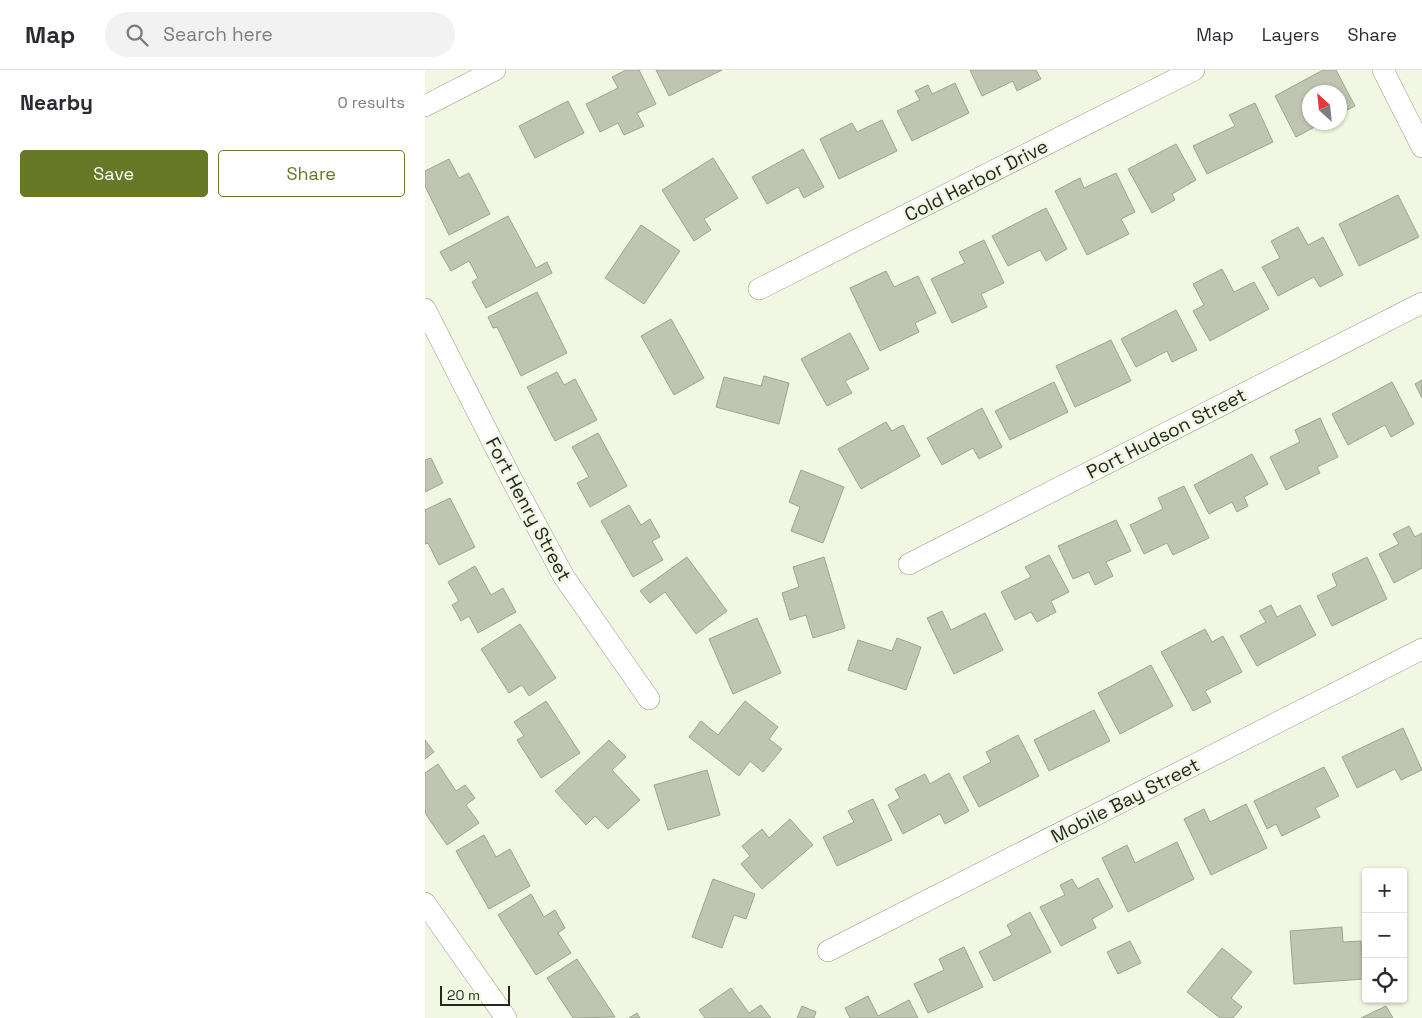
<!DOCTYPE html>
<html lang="en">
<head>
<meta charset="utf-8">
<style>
  :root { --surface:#fff; --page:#f2f2f3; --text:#2b2b33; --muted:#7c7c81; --line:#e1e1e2; --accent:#677826 }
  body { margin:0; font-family:"Space Grotesk",sans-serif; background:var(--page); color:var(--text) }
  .controls { position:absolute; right:15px; bottom:15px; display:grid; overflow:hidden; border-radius:5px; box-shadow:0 1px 4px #0004 }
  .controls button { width:45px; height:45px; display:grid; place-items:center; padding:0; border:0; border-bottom:1px solid var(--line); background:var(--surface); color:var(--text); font:25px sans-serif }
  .compass { position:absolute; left:877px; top:15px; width:45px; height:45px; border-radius:50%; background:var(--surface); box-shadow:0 1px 4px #0004; rotate:333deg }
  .scale { position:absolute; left:15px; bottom:12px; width:70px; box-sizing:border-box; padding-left:5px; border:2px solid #262820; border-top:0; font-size:14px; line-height:18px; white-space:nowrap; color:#262820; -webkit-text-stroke:4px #f1f7e2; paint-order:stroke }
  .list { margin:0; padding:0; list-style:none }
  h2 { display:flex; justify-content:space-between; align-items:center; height:65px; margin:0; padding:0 20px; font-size:21px }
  h2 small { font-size:16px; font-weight:400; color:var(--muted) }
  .actions { display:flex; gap:10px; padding:15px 20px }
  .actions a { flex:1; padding:11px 0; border:1px solid var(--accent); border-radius:5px; text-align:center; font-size:18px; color:var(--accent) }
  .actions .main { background:var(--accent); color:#fff }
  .icon { flex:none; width:28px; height:28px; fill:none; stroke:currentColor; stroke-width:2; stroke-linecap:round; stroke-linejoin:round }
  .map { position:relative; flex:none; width:997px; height:948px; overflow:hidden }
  header { display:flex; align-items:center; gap:30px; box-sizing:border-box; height:70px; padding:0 25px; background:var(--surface); border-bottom:1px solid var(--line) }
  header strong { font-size:24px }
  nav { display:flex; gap:28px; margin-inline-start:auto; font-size:18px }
  .search { width:350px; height:45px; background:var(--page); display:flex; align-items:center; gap:12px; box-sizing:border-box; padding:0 18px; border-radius:28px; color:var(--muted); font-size:19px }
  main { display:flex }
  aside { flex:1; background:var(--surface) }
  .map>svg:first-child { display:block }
  .building { fill:#bfc5b1; stroke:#9fa491 }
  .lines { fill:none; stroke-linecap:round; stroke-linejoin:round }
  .minor-casing { stroke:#979c89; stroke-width:22 }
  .minor { stroke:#fff; stroke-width:21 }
  .labels { text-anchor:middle; stroke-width:5; stroke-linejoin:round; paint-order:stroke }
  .street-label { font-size:19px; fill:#262820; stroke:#f1f7e2 }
</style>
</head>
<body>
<header>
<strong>Map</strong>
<div class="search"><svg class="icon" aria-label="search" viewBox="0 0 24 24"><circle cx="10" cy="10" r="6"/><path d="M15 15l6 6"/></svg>Search here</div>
<nav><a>Map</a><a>Layers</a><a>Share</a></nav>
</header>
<main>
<aside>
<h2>Nearby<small>0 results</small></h2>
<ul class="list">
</ul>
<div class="actions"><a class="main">Save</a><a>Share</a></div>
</aside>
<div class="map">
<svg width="997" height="948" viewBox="0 0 997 948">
  <rect width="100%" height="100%" fill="#f1f7e2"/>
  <g class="building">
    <path d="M201,0h13l17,34 -19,9 7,13 -20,9 -6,-12 -18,9 -14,-28 32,-16 -6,-11z"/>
    <path d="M231,0h66l-53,26z"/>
    <path d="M545,0h66l5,9 -24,12 -4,-10 -31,15z"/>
    <path d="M898,0h13l19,36 -16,8v-22h-30v30h15l-28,15 -21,-41z"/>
    <path d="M530,13l14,30 -57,28 -15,-30 23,-11 -5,-9 13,-6 4,9z"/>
    <path d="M143,31l16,32 -49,25 -16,-32z"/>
    <path d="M830,33l18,39 -66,32 -14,-28 42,-20 -6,-11z"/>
    <path d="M457,50l15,31 -58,28 -19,-40 32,-16 5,9z"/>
    <path d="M751,74l20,36 -24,14 3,6 -23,13 -24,-44z"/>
    <path d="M378,79l21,38 -20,11 -6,-11 -31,17 -15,-27z"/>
    <path d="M288,88l25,40 -34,21 7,11 -17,11 -32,-51z"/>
    <path d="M24,89l10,19 10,-5 21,41 -41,21 -24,-49v-15z"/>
    <path d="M691,103l19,39 -14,7 8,15 -42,21 -32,-64 25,-13 4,10z"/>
    <path d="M973,125l21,42 -60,29 -20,-42z"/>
    <path d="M621,138l21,41 -21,12 -6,-11 -32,16 -16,-30z"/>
    <path d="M83,146l28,52 11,-6 5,11 -66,35 -14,-26 6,-4 -9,-17 -18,10 -11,-19z"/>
    <path d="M216,155l39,26 -36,53 -39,-26z"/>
    <path d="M873,157l10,18 15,-8 20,38 -23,12 -6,-10 -36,19 -16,-29 18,-9 -9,-17z"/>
    <path d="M559,170l20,43 -23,11 6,13 -35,16 -21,-44 34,-16 -6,-11z"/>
    <path d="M797,199l12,23 20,-10 15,27 -59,32 -17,-30 11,-6 -11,-21z"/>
    <path d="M461,201l8,16 24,-11 18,37 -21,10 4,9 -39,19 -30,-63z"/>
    <path d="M112,222l30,61 -46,23 -24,-49 -4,1 -5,-11z"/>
    <path d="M751,240l21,40 -25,12 -5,-11 -31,16 -15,-28z"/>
    <path d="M246,249l33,59 -30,17 -33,-59z"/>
    <path d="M425,263l19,36 -24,12 7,12 -25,13 -26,-47z"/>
    <path d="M686,270l20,41 -56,26 -19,-41z"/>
    <path d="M132,302l7,13 11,-6 22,41 -42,21 -28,-54z"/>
    <path d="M339,306l25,7 -10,41 -63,-17 8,-30 37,9z"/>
    <path d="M997,310v18l-7,-14z"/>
    <path d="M629,312l14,30 -58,28 -15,-29z"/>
    <path d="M967,312l22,42 -23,13 -6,-12 -37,20 -16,-31z"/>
    <path d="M557,338l20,39 -23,12 -6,-11 -31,17 -15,-27z"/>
    <path d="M895,348l18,39 -21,10 3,6 -34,17 -16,-33 30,-15 -5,-12z"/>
    <path d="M461,352l6,9 11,-6 17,31 -59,33 -23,-40z"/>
    <path d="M173,363l29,53 -37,21 -13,-24 12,-6 -17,-30z"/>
    <path d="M827,384l16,30 -24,13 4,9 -11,6 -5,-10 -23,12 -15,-29z"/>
    <path d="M6,388l12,25 -18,9v-32z"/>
    <path d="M376,400l43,17 -21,56 -32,-12 9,-24 -11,-5z"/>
    <path d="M759,416l25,52 -36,17 -6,-12 -23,11 -14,-29 33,-16 -5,-11z"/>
    <path d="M25,428l25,49 -36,18 -11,-22 -3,1v-34z"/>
    <path d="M204,435l12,20 9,-6 10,18 -8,4 11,19 -30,17 -32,-56z"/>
    <path d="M691,450l15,31 -25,11 7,14 -18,9 -6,-13 -16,7 -15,-33z"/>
    <path d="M984,456l6,11 7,-4v35l-28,15 -15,-29 20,-10 -6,-10z"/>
    <path d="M624,485l20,37 -18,9 5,11 -19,10 -6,-10 -16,8 -14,-28 30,-15 -6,-10z"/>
    <path d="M262,487l40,54 -31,23 -31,-42 -15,11 -10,-12z"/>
    <path d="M399,487l21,71 -32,10 -7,-23 -16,5 -8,-27 17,-6 -6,-20z"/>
    <path d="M942,487l20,42 -55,27 -15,-30 20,-10 -5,-12z"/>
    <path d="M50,496l16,29 12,-7 13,24 -38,21 -9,-17 -8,5 -9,-16 7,-4 -11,-19z"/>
    <path d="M846,535l6,12 23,-12 16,30 -59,31 -17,-30 26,-14 -7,-11z"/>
    <path d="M517,541l9,19 34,-17 18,37 -49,24 -27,-56z"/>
    <path d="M332,548l24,55 -48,21 -24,-55z"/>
    <path d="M95,554l36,54 -27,18 -7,-11 -13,8 -28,-44z"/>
    <path d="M780,559l7,13 11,-6 19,36 -37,19 6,11 -18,9 -32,-59z"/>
    <path d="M472,568l24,9 -15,43 -58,-20 10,-30 34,11z"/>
    <path d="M726,595l22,41 -53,28 -22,-41z"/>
    <path d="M121,631l34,52 -39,25 -24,-38 7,-4 -10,-14z"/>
    <path d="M320,631l33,26 -9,12 13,10 -19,23 -13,-11 -11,15 -50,-39 12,-16 17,14z"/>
    <path d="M669,640l16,31 -61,30 -15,-31z"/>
    <path d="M978,658l19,42 -21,10 -6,-11 -38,19 -15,-31z"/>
    <path d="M593,665l21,41 -60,31 -16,-30 28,-15 -5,-10z"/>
    <path d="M0,670l9,12 -9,7z"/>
    <path d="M184,670l17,17 -14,13 28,30 -32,29 -13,-13 -9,9 -31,-34z"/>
    <path d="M13,694l18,27 9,-6 10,13 -9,7 13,18 -32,22 -22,-32v-40z"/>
    <path d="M899,697l15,29 -24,12 5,9 -38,19 -6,-12 -9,5 -13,-28z"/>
    <path d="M282,700l13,45 -52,15 -14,-45z"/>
    <path d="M524,703l20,38 -24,13 -5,-10 -37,20 -15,-29 12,-7 -5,-9 30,-15 5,10z"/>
    <path d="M448,729l19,41 -55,26 -14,-29 31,-15 -6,-11z"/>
    <path d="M821,734l21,44 -56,27 -27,-56 20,-10 6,13z"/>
    <path d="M365,749l23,26 -51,44 -21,-25 9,-8 -8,-10 20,-17 7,9z"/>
    <path d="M59,765l12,22 14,-8 20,37 -41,23 -33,-58z"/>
    <path d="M752,772l17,37 -66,33 -26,-54 25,-13 8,18z"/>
    <path d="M673,808l15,29 -21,12 4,9 -35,18 -21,-39 25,-12 -5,-10 12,-6 6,10z"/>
    <path d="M288,809l42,15 -9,25 -12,-4 -12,33 -30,-11z"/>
    <path d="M106,824l13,23 11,-7 10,18 -7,5 13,20 -35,22 -38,-60z"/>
    <path d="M605,842l21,40 -57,29 -15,-29 33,-17 -5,-10z"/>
    <path d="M917,857l1,15 18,-1 3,38 -70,5 -4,-53z"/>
    <path d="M705,871l11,22 -23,11 -11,-22z"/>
    <path d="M539,877l19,40 -55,26 -14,-29 30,-14 -5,-11z"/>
    <path d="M797,878l30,24 -21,26 11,9 -9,11h-13l-33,-26z"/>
    <path d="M152,889l38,58 -42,1 -26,-40z"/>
    <path d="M306,918l18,25 12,-8 10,13h-66l-6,-8z"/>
    <path d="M443,926l10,20 31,-16 9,18h-68l-5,-10z"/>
    <path d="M377,936l14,6 -2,6h-17z"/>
    <path d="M961,936l7,12h-32z"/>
    <path d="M212,943l3,5h-11z"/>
  </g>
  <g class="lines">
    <defs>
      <g id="minor">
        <path d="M958,0l39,77"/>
        <path d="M0,36l70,-36"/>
        <path d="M334,219l435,-219"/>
        <path d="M0,239l86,169 53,99 85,122"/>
        <path d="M484,494l513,-261"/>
        <path d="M0,833l81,115"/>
        <path d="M403,881l594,-302"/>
      </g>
    </defs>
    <use href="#minor" class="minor-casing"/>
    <use href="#minor" class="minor"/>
  </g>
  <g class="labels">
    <g class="street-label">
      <text transform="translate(551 110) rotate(-27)" y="7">Cold Harbor Drive</text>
      <text transform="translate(741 363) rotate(-27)" y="7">Port Hudson Street</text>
      <text transform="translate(104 439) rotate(62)" y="7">Fort Henry Street</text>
      <text transform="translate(700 730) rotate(-27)" y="7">Mobile Bay Street</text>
    </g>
  </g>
</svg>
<div class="controls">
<button>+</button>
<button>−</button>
<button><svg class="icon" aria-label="locate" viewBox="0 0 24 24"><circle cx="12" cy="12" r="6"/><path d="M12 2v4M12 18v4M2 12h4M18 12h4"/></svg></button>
</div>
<svg class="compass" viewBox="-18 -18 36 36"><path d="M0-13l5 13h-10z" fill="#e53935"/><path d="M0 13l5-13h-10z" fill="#7c7c81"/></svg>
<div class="scale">20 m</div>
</div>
</main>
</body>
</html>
